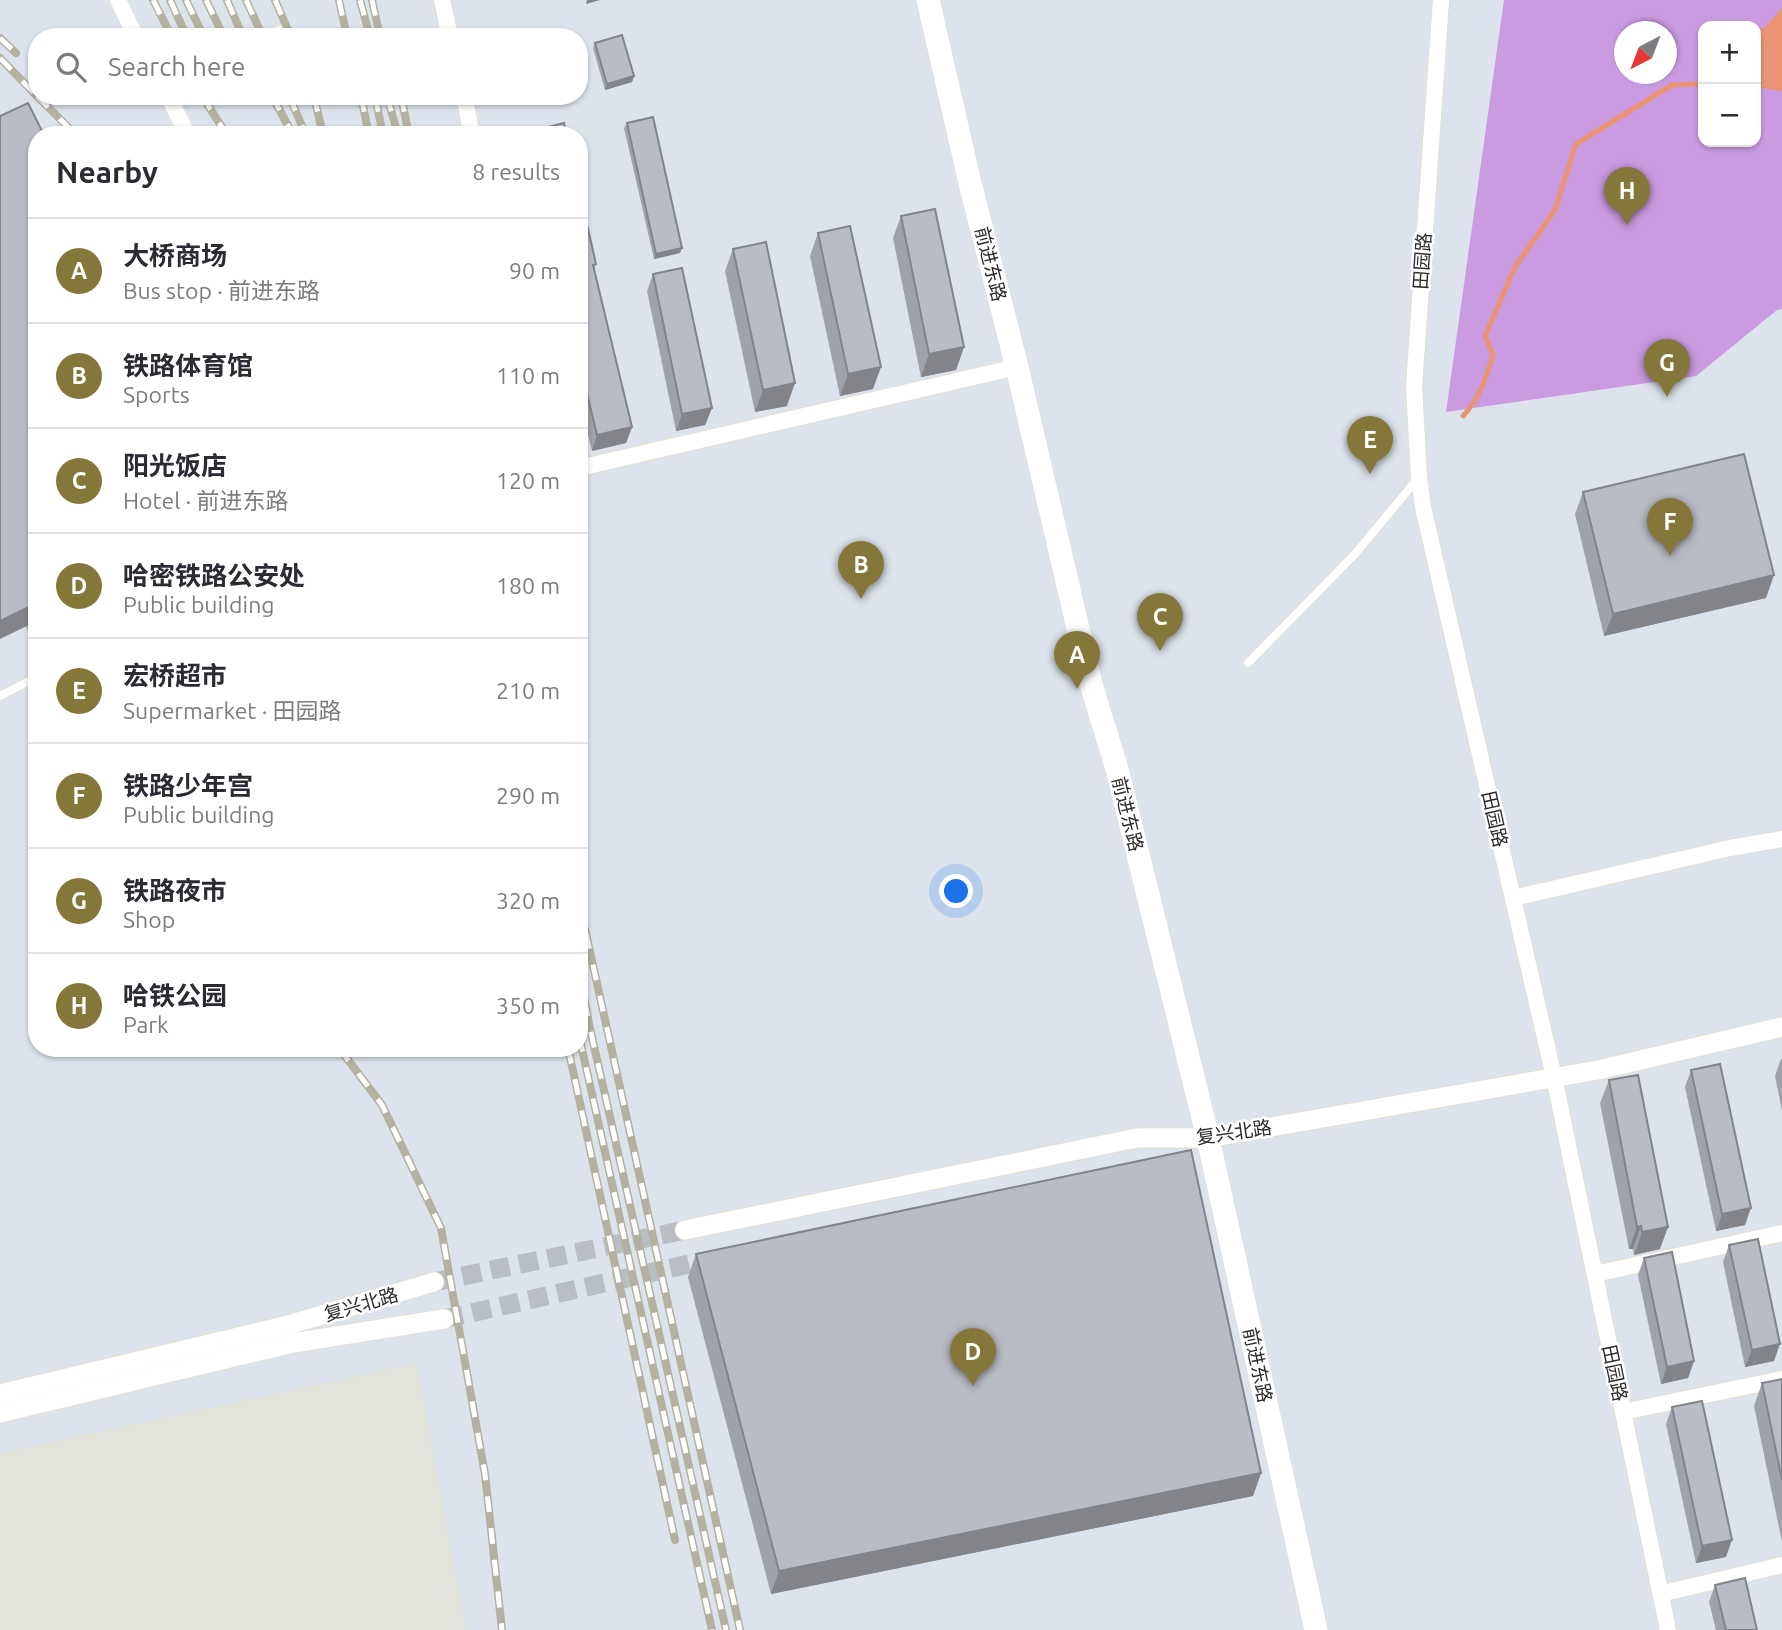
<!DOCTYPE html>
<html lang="en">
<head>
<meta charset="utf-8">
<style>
  :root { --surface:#fff; --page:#f7f7f7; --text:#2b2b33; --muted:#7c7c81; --line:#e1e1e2; --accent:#85773a }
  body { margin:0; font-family:Ubuntu,"Noto Sans SC",sans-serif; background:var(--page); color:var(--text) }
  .controls { position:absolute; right:21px; top:21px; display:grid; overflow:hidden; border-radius:14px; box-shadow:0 2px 5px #0004 }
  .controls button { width:63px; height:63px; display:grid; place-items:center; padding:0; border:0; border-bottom:2px solid var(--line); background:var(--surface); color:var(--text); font:35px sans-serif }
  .compass { position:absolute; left:1614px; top:21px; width:63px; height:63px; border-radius:50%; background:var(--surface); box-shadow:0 2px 5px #0004; rotate:222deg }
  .you { position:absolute; left:957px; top:892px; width:24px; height:24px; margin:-18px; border:5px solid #fff; border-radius:50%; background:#1a73e8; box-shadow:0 0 0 10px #1a73e833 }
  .badge { display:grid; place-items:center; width:46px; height:46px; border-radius:50%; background:var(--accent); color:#fff; font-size:23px; font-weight:700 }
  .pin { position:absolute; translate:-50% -58px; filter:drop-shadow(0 2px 4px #0008) }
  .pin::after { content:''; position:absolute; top:37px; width:24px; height:21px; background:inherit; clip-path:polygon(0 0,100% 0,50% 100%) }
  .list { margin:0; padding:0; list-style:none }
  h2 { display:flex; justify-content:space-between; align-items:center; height:91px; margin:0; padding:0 28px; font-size:30px }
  h2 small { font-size:23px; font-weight:400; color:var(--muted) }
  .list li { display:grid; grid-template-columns:46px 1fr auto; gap:21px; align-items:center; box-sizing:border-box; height:105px; padding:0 28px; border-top:2px solid var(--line) }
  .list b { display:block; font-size:26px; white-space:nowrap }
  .list p { margin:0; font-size:23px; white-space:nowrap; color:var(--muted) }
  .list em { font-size:23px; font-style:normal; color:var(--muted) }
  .icon { flex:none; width:38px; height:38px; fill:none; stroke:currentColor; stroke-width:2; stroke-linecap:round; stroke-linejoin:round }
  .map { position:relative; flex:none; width:1782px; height:1630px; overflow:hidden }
  .search { position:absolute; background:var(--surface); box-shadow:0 2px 5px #0004; left:28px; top:28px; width:560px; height:77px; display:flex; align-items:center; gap:18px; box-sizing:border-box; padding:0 24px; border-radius:28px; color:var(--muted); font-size:26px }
  .panel { position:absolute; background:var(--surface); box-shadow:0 2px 5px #0004; left:28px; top:126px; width:560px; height:931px; border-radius:28px }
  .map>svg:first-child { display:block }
  .industrial { fill:#e3e5dd }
  .green { fill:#ca9be1; fill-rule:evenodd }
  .water { fill:#eb9473 }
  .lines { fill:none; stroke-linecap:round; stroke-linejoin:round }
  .stream { stroke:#eb9473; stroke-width:5 }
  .tertiary-tunnel { stroke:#b9bec5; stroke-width:19; stroke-dasharray:19 10; stroke-linecap:butt }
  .service-casing { stroke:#e3e0d2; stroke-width:10 }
  .minor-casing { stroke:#e3e0d2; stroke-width:18 }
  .tertiary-casing { stroke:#e3e0d2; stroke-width:21 }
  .secondary-casing { stroke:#e3e0d2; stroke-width:24 }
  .service { stroke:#fff; stroke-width:8 }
  .minor { stroke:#fff; stroke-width:16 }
  .tertiary { stroke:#fff; stroke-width:19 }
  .secondary { stroke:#fff; stroke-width:23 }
  .rail-casing { stroke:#b4b1a0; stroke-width:8 }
  .rail { stroke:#fff; stroke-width:5; stroke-dasharray:16; stroke-linecap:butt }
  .wall { fill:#a0a2a9 }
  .shaded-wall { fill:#82848a }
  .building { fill:#babcc5; stroke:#82848a; stroke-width:2 }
  .labels { text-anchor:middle; stroke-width:5; stroke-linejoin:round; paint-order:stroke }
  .street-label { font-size:19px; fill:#2b2b2b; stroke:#fff }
</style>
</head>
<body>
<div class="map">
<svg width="1782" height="1630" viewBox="0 0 1782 1630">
  <rect width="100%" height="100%" fill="#dde3ec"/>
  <path class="industrial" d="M417,1363l49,267h-466v-177z"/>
  <path class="green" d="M1504,0h278v309l-5,1 -81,66 -250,36zM1703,26h53v116h-53zM1624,32h42v42h-42z"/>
  <path class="water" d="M1782,8v83l-26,-4v-55l10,-6z"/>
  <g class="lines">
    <path class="stream" d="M1463,416c17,-18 23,-38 30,-61l-8,-19 30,-69 40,-57 21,-66 96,-59 26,-1 5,-2"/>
    <g class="tertiary-tunnel">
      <path d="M434,1282l251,-52"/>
      <path d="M444,1319l245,-55"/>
    </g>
    <defs>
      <g id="service">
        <path d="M260,37l27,-10"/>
        <path d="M1248,663l107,-109 64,-77"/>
        <path d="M0,696l37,-19"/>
      </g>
      <g id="minor">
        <path d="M118,0l18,37"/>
        <path d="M442,0l8,37"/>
        <path d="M1441,0l-27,387 5,90 4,30 131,570 114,553"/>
        <path d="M168,96l20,39"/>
        <path d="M464,96l8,39"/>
        <path d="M579,468l438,-101"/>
        <path d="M1513,898l217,-50 52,-9"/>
        <path d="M1595,1274l187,-41"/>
        <path d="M1623,1412l159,-33"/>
        <path d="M1660,1594l122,-29"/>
      </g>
      <g id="tertiary">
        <path d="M685,1230l452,-92h71l390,-68 184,-43"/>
        <path d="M0,1394l288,-69 146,-43"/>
        <path d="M0,1413l293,-70 151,-24"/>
      </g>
      <path id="secondary" d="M928,0l42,183 47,184 74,317 26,85 91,369 108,492"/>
    </defs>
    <use href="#service" class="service-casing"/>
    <use href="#minor" class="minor-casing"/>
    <use href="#tertiary" class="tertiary-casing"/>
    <use href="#secondary" class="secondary-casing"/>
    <use href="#service" class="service"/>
    <use href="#minor" class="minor"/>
    <use href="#tertiary" class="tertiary"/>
    <use href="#secondary" class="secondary"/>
    <defs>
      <g id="rail">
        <path d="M153,0l19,37"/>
        <path d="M170,0l17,37"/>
        <path d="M186,0l18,37"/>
        <path d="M206,0l18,37"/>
        <path d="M227,0l16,37"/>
        <path d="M246,0l17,37"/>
        <path d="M275,0l16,37"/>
        <path d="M339,0l8,37"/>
        <path d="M360,0l10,37"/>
        <path d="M372,0l8,37"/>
        <path d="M0,38l16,15"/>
        <path d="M0,58l37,38"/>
        <path d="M37,96l39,39"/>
        <path d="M202,96l25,39"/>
        <path d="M272,96l21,39"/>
        <path d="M289,96l17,39"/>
        <path d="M314,96l9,39"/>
        <path d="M361,96l8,39"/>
        <path d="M375,96l8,39"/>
        <path d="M387,96l11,39"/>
        <path d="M401,96l8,39"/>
        <path d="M22,608l15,33"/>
        <path d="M579,902l161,728"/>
        <path d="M579,969l10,55 137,606"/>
        <path d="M579,1036l133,594"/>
        <path d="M339,1048l43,57 59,123 44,246 17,156"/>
        <path d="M568,1048l107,492"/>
      </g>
    </defs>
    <use href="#rail" class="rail-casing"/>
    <use href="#rail" class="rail"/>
  </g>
  <g class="wall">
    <path d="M595,43l39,33 -2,6 -27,8 -12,-42z"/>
    <path d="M627,123l53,130 -26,6 -30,-131z"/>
    <path d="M579,189l17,75 -2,7 38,156 -6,16 -34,8 -13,-52z"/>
    <path d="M901,216l63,131 -8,23 -35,7 -28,-139z"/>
    <path d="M818,233l55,156 -33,7 -30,-140z"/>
    <path d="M733,249l54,157 -32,6 -30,-141z"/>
    <path d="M653,274l59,134 -7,17 -29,6 -29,-140z"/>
    <path d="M1583,492l183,106 -162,38 -29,-122z"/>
    <path d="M1781,1059h1v52l-7,-35z"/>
    <path d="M1691,1070l54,155 -29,6 -31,-144z"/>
    <path d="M1609,1080l51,169 -26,6 -1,-6h-4l-29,-146z"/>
    <path d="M1729,1245l45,116 -29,6 -22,-105z"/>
    <path d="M696,1254l565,219 -8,23 -482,98 -83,-317z"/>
    <path d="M1644,1258l50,103 -6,17 -27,6 -23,-109z"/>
    <path d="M1782,1379v163l-28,-136 8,-23z"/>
    <path d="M1672,1407l54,150 -30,6 -30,-139z"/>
    <path d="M1715,1585l42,45h-41l-7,-28z"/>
  </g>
  <g class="shaded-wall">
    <path d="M587,0h13l-14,4z"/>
    <path d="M634,76l-2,6 -27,8 2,-6z"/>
    <path d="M682,248l-2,5 -26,6 2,-5z"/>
    <path d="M964,347l-8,23 -35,7 8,-23z"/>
    <path d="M881,367l-8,22 -33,7 8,-22z"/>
    <path d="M795,383l-8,23 -32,6 8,-22z"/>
    <path d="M712,408l-7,17 -29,6 6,-17z"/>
    <path d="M632,427l-6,16 -34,8 5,-16z"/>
    <path d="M1774,575l-8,23 -162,38 9,-22z"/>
    <path d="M37,603v18l-37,18v-18z"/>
    <path d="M1751,1208l-6,17 -29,6 6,-17z"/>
    <path d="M1641,1226l-8,23h-4l8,-22z"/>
    <path d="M1668,1227l-8,22 -26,6 8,-23z"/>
    <path d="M1780,1344l-6,17 -29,6 7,-17z"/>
    <path d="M1694,1361l-6,17 -27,6 6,-17z"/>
    <path d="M1261,1473l-8,23 -482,98 8,-23z"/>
    <path d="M1732,1540l-6,17 -30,6 6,-17z"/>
  </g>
  <g class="building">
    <path d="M622,35l12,41 -27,8 -12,-41z"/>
    <path d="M28,103l16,32h-7v468l-37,18v-505z"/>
    <path d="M653,117l29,131 -26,6 -29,-131z"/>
    <path d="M564,123l3,12h-26l-1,-6z"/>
    <path d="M579,189l17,75 -3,1 39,162 -35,8 -18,-75z"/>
    <path d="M935,209l29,138 -35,7 -28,-138z"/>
    <path d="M850,226l31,141 -33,7 -30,-141z"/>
    <path d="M766,242l29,141 -32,7 -30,-141z"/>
    <path d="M682,268l30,140 -30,6 -29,-140z"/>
    <path d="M1744,454l30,121 -161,39 -30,-122z"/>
    <path d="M1720,1064l31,144 -29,6 -31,-144z"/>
    <path d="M1638,1075l30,152 -26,5 -1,-6 -4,1 -28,-147z"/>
    <path d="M1191,1150l70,323 -482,98 -83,-317z"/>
    <path d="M1758,1239l22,105 -28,6 -23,-105z"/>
    <path d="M1672,1252l22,109 -27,6 -23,-109z"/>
    <path d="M1782,1379v101l-20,-97z"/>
    <path d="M1702,1401l30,139 -30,6 -30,-139z"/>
    <path d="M1745,1578l12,52h-31l-11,-45z"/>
  </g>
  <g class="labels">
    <g class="street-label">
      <text transform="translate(1422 261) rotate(-86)" y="7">田园路</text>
      <text transform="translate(991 264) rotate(76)" y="7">前进东路</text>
      <text transform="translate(1128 814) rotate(76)" y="7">前进东路</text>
      <text transform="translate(1495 819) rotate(77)" y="7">田园路</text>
      <text transform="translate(1234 1132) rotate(-8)" y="7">复兴北路</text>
      <text transform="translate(361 1304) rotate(-16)" y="7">复兴北路</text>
      <text transform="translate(1258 1365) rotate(78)" y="7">前进东路</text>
      <text transform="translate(1615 1373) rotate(78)" y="7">田园路</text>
    </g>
  </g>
</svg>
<div class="controls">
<button>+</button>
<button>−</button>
</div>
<svg class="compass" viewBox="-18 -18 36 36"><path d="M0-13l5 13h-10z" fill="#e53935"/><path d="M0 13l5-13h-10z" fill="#7c7c81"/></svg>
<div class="you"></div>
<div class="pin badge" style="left:1077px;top:689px">A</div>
<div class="pin badge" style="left:861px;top:599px">B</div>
<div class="pin badge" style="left:1160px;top:651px">C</div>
<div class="pin badge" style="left:973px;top:1386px">D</div>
<div class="pin badge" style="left:1370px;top:474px">E</div>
<div class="pin badge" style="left:1670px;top:556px">F</div>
<div class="pin badge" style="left:1667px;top:397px">G</div>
<div class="pin badge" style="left:1627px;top:225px">H</div>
<div class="search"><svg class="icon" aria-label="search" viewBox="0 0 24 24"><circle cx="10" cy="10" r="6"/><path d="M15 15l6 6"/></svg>Search here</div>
<section class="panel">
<h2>Nearby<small>8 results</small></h2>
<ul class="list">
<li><span class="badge">A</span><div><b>大桥商场</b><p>Bus stop · 前进东路</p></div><em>90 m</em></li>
<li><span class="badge">B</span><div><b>铁路体育馆</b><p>Sports</p></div><em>110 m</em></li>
<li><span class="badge">C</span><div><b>阳光饭店</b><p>Hotel · 前进东路</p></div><em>120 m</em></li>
<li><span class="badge">D</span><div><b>哈密铁路公安处</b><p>Public building</p></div><em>180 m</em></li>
<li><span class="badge">E</span><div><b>宏桥超市</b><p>Supermarket · 田园路</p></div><em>210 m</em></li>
<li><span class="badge">F</span><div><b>铁路少年宫</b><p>Public building</p></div><em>290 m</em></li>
<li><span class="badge">G</span><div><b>铁路夜市</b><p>Shop</p></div><em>320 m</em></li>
<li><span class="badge">H</span><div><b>哈铁公园</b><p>Park</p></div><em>350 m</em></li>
</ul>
</section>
</div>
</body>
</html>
